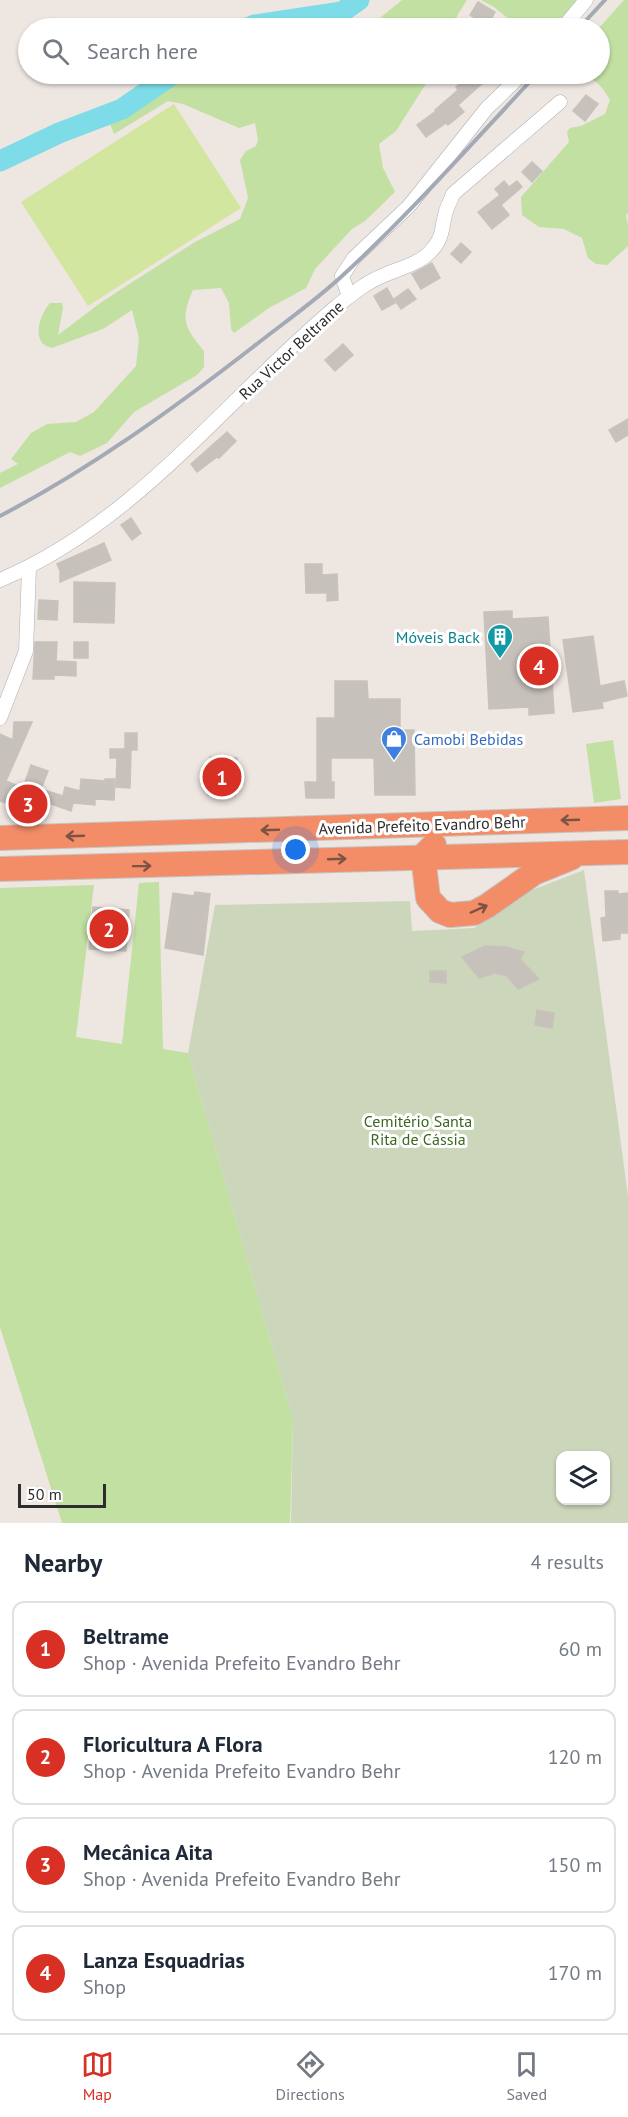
<!DOCTYPE html>
<html lang="en">
<head>
<meta charset="utf-8">
<style>
  :root { --surface:#fff; --page:#f2f2f3; --text:#1f2937; --muted:#747a83; --line:#e0e1e3; --accent:#d93025 }
  body { margin:0; font-family:"PT Sans",sans-serif; background:var(--page); color:var(--text) }
  .controls { position:absolute; right:18px; bottom:18px; display:grid; overflow:hidden; border-radius:12px; box-shadow:0 2px 4px #0004 }
  .controls button { width:54px; height:54px; display:grid; place-items:center; padding:0; border:0; border-bottom:2px solid var(--line); background:var(--surface); color:var(--text); font:30px sans-serif }
  .scale { position:absolute; left:18px; bottom:15px; width:88px; box-sizing:border-box; padding-left:6px; border:3px solid #2d2d2d; border-top:0; font-size:16px; line-height:21px; white-space:nowrap; color:#2d2d2d; -webkit-text-stroke:4px #fff; paint-order:stroke }
  .you { position:absolute; left:296px; top:850px; width:21px; height:21px; margin:-15px; border:4px solid #fff; border-radius:50%; background:#1a73e8; box-shadow:0 0 0 9px #1a73e833 }
  .badge { display:grid; place-items:center; width:39px; height:39px; border-radius:50%; background:var(--accent); color:#fff; font-size:20px; font-weight:700 }
  .pin { position:absolute; translate:-50% -50%; border:3px solid #fff; box-shadow:0 2px 6px #0006 }
  .list { margin:0; padding:0; list-style:none }
  h2 { display:flex; justify-content:space-between; align-items:center; height:78px; margin:0; padding:0 24px; font-size:26px }
  h2 small { font-size:20px; font-weight:400; color:var(--muted) }
  .list li { display:grid; grid-template-columns:39px 1fr auto; gap:18px; align-items:center; box-sizing:border-box; height:96px; margin:0 12px 12px; padding:0 12px; border:2px solid var(--line); border-radius:12px }
  .list b { display:block; font-size:22px; white-space:nowrap }
  .list p { margin:0; font-size:20px; white-space:nowrap; color:var(--muted) }
  .list em { font-size:20px; font-style:normal; color:var(--muted) }
  .icon { flex:none; width:33px; height:33px; fill:none; stroke:currentColor; stroke-width:2; stroke-linecap:round; stroke-linejoin:round }
  .map { position:relative; flex:none; width:628px; height:1523px; overflow:hidden }
  .search { position:absolute; background:var(--surface); box-shadow:0 2px 4px #0004; left:18px; right:18px; top:18px; height:66px; display:flex; align-items:center; gap:15px; box-sizing:border-box; padding:0 21px; border-radius:33px; color:var(--muted); font-size:22px }
  .sheet { height:510px; background:var(--surface) }
  nav { display:flex; justify-content:space-around; align-items:center; box-sizing:border-box; height:84px; border-top:2px solid var(--line); background:var(--surface); font-size:16px; color:var(--muted) }
  nav a { display:grid; justify-items:center; gap:3px }
  nav .on { color:var(--accent) }
  .map>svg:first-child { display:block }
  .green { fill:#c1e0a2 }
  .cemetery { fill:#ccd6ba; fill-rule:evenodd }
  .pitch { fill:#d3e69f }
  .lines { fill:none; stroke-linecap:round; stroke-linejoin:round }
  .river { stroke:#7ddce7; stroke-width:21 }
  .building { fill:#c7c1bc; stroke:#c9c2bb; stroke-width:1.5 }
  .street-casing { stroke:#adb1b8; stroke-width:15 }
  .highway-casing { stroke:#c4c4c4; stroke-width:26 }
  .street { stroke:#fff; stroke-width:14 }
  .highway { stroke:#f38d67; stroke-width:24 }
  .rail { stroke:#a4a9b6; stroke-width:4 }
  .oneway { stroke:#7c5344 }
  .labels { text-anchor:middle; stroke-width:6; stroke-linejoin:round; paint-order:stroke }
  .street-label { font-size:16px; fill:#2d2d2d; stroke:#fff }
  .culture-label { font-size:16px; fill:#0d838f; stroke:#fff; text-anchor:end }
  .shop-label { font-size:16px; fill:#366cbe; stroke:#fff; text-anchor:start }
  .park-label { font-size:16px; fill:#3b6721; stroke:#fff }
</style>
</head>
<body>
<div class="map">
<svg width="628" height="1523" viewBox="0 0 628 1523">
  <rect width="100%" height="100%" fill="#eee6e1"/>
  <g class="green">
    <path d="M402,0h65l-9,14 -6,14h-159l18,-4 60,-2 9,-4z"/>
    <path d="M481,0h96l-24,28h-33l-26,-21z"/>
    <path d="M624,0h4v212l-2,4 2,9v21l-21,19 -11,-1 -8,-6 -6,-20 -18,-9 -25,-2 -17,-12 -1,-18 48,-55 -2,-10 3,-4 11,-2 24,-12 5,-14c-11,-19 -18,-24 -39,-24l-1,-2h30l-1,-46z"/>
    <path d="M213,74h216l-2,8 -31,49 -17,13 4,24 12,24 -30,29 -13,8 -37,40 -9,19 -37,20 -35,25 -3,-4 -2,-26 -8,-15 -28,2c-13,30 -9,37 11,61v16l-7,8 -63,37 -27,31 -27,13 -10,-4 -70,36v-15l18,-9 -7,-5 20,-26 16,-9 29,-2 18,-10 42,-46 3,-28 -7,-28 -29,19 -51,19c-3,-1 -6,-2 -9,-4 -10,-11 -1,-32 7,-41h12l1,5 -5,27 45,-34 92,-59 45,-23 8,-21 -8,-38 6,-9 10,-5 2,-6 -3,-17 -16,5 -56,-24 -15,-3 -54,33 -4,-10 25,-12 22,-18 27,-14z"/>
    <path d="M613,740l8,59 -27,4 -8,-59z"/>
    <path d="M159,882l4,167 25,4 105,366 -3,104h-228l-62,-196v-439l94,-3 -18,152 46,7 17,-161z"/>
  </g>
  <path class="cemetery" d="M584,870l44,326v327h-337l2,-104 -105,-366 27,-148 195,-4 2,30 62,-3 53,-36zM560,1456h46v44h-46z"/>
  <path class="pitch" d="M174,104l67,104 -153,98 -67,-104z"/>
  <g class="lines">
    <g class="river">
      <path d="M248,28l7,-3 87,-13 17,-12"/>
      <path d="M0,161l59,-28 63,-24 51,-35"/>
    </g>
  </g>
  <g class="building">
    <path d="M478,2l17,10 -8,14 -17,-11z"/>
    <path d="M471,74h8l6,7 -27,24 6,7 -16,13 -2,-2 -20,14 -9,-12 19,-14 -1,-1 23,-20 -2,-3z"/>
    <path d="M586,95l12,9 -13,17 -12,-10z"/>
    <path d="M532,162l10,9 -10,11 -10,-10z"/>
    <path d="M504,181l5,6 8,-6 5,6 -21,18 8,10 -17,14 -14,-17 22,-17 -5,-6z"/>
    <path d="M461,243l10,9 -10,11 -10,-9z"/>
    <path d="M432,263l8,15 -19,11 -9,-15z"/>
    <path d="M387,288l8,15 -13,7 -8,-14z"/>
    <path d="M408,289l8,10 -15,10 -7,-10z"/>
    <path d="M343,344l10,11 -18,16 -10,-11z"/>
    <path d="M628,419v16l-12,7 -7,-12z"/>
    <path d="M227,432l9,9 -17,17 -2,-1 -20,15 -6,-8z"/>
    <path d="M131,518l10,15 -9,7 -11,-15z"/>
    <path d="M104,543l7,17 -51,22v-11l-3,-7z"/>
    <path d="M305,564h17v11l15,-1 1,26 -11,1v-8h-21z"/>
    <path d="M74,582l41,1 -1,40 -40,-1z"/>
    <path d="M39,600l19,1 -1,19 -19,-1z"/>
    <path d="M512,611v8l36,-2 6,96 -25,2v-8l-40,2 -5,-97z"/>
    <path d="M593,636l7,50 24,-5 3,15 -25,6 1,6 -30,4 -10,-72z"/>
    <path d="M35,642h22l-1,19 20,1v14l-22,-1v4h-21z"/>
    <rect x="74" y="642" width="14" height="16"/>
    <path d="M335,681h32l1,18h32v31h14l1,65h-40l-1,-37h-43v24h3v16h-28l-1,-16h12v-64h18z"/>
    <path d="M14,722h18l-26,59 17,7 8,-23 17,6 -7,18 22,7 2,-9 15,4 1,-12 24,2v-2h10l-1,21 -19,-1v6l-22,-2 -2,8 -34,-12 -2,6 -18,-7 -4,8 -13,-5v-67l13,6z"/>
    <path d="M125,733h12v17h-6l-1,38 -14,-1 1,-29h-7v-9h15z"/>
    <path d="M210,757l27,1 -2,38 -27,-1z"/>
    <path d="M605,891h13v3l10,-1v40h-8v6l-17,2 -2,-23 5,-1z"/>
    <path d="M195,892l15,2 -7,61 -38,-7 8,-55 21,3z"/>
    <path d="M93,907l36,3 -3,41 -37,-2z"/>
    <path d="M485,946l21,1 18,5 -4,7 19,20 -21,10 -11,-13 -12,-3 -16,5 -17,-21z"/>
    <path d="M430,971h16v12l-16,-1z"/>
    <path d="M537,1010l17,3 -2,15 -17,-3z"/>
  </g>
  <g class="lines">
    <defs>
      <g id="street">
        <path d="M563,28l23,-28"/>
        <path d="M349,296l-7,-20 12,-18 55,-52 78,-98 35,-34"/>
        <path d="M0,580c136,-57 226,-181 337,-274 14,-11 28,-23 45,-30 15,-7 37,-12 48,-24 14,-14 11,-24 16,-41 2,-6 5,-11 7,-17l107,-92"/>
        <path d="M0,718l26,-67 3,-83"/>
      </g>
      <g id="highway">
        <path d="M0,838l628,-20"/>
        <path d="M434,845l-11,11 5,42 12,13 10,4 24,-2 13,-7 47,-33 37,-15"/>
        <path d="M0,869l628,-17"/>
      </g>
    </defs>
    <use href="#street" class="street-casing"/>
    <use href="#highway" class="highway-casing"/>
    <use href="#street" class="street"/>
    <use href="#highway" class="highway"/>
    <g class="rail">
      <path d="M579,28l26,-28"/>
      <path d="M0,516c90,-47 173,-107 253,-169 29,-23 61,-45 89,-71 69,-63 131,-134 195,-202"/>
    </g>
  </g>
  <defs><path id="oneway-shaft" d="M-6 0H5M1.5-3L5.5 0L1.5 3" fill="none" stroke-width="1.6" stroke-linecap="round" stroke-linejoin="round" transform="scale(1.5)"/></defs>
  <g class="oneway">
    <use href="#oneway-shaft" transform="translate(570 820) rotate(178)"/>
    <use href="#oneway-shaft" transform="translate(270 830) rotate(178)"/>
    <use href="#oneway-shaft" transform="translate(75 836) rotate(178)"/>
    <use href="#oneway-shaft" transform="translate(337 859) rotate(-2)"/>
    <use href="#oneway-shaft" transform="translate(142 866) rotate(-1)"/>
    <use href="#oneway-shaft" transform="translate(479 909) rotate(-24)"/>
  </g>
  <defs>
    <symbol id="building-pin" viewBox="-11 -11 22 30"><path d="M0 17L-7.5 6A9.5 9.5 0 1 1 7.5 6Z" fill="#0f9aa8" stroke="#fff"/><path d="M-4-6H4V6H1V3H-1V6H-4ZM-2.5-4.3h1.7v1.8h-1.7ZM.8-4.3h1.7v1.8H.8ZM-2.5-1h1.7V.8h-1.7ZM.8-1h1.7V.8H.8Z" fill="#fff"/></symbol>
    <symbol id="shop-pin" viewBox="-11 -11 22 30"><path d="M0 17L-7.5 6A9.5 9.5 0 1 1 7.5 6Z" fill="#3f7fe0" stroke="#fff"/><path d="M-5-2.5h2.3a2.7 3.5 0 0 1 5.4 0H5L5.5 6h-11ZM-1.5-2.5h3a1.5 2.3 0 0 0-3 0Z" fill="#fff"/></symbol>
  </defs>
  <g fill-rule="evenodd">
    <use href="#building-pin" x="485" y="622" width="30" height="40"/>
    <use href="#shop-pin" x="379" y="724" width="30" height="40"/>
  </g>
  <g class="labels">
    <g class="street-label">
      <text transform="translate(291 350) rotate(-43)" y="6">Rua Victor Beltrame</text>
      <text transform="translate(422 825) rotate(-2)" y="6">Avenida Prefeito Evandro Behr</text>
    </g>
    <g class="culture-label">
      <text x="480" y="643">Móveis Back</text>
    </g>
    <g class="shop-label">
      <text x="414" y="745">Camobi Bebidas</text>
    </g>
    <g class="park-label">
      <text x="418" y="1127">Cemitério Santa<tspan x="418" dy="18">Rita de Cássia</tspan></text>
    </g>
  </g>
</svg>
<div class="controls">
<button><svg class="icon" aria-label="layers" viewBox="0 0 24 24"><path d="M12 4l9 5-9 5-9-5zM3 14l9 5 9-5"/></svg></button>
</div>
<div class="scale">50 m</div>
<div class="you"></div>
<div class="pin badge" style="left:222px;top:777px">1</div>
<div class="pin badge" style="left:109px;top:929px">2</div>
<div class="pin badge" style="left:28px;top:804px">3</div>
<div class="pin badge" style="left:539px;top:666px">4</div>
<div class="search"><svg class="icon" aria-label="search" viewBox="0 0 24 24"><circle cx="10" cy="10" r="6"/><path d="M15 15l6 6"/></svg>Search here</div>
</div>
<section class="sheet">
<h2>Nearby<small>4 results</small></h2>
<ul class="list">
<li><span class="badge">1</span><div><b>Beltrame</b><p>Shop · Avenida Prefeito Evandro Behr</p></div><em>60 m</em></li>
<li><span class="badge">2</span><div><b>Floricultura A Flora</b><p>Shop · Avenida Prefeito Evandro Behr</p></div><em>120 m</em></li>
<li><span class="badge">3</span><div><b>Mecânica Aita</b><p>Shop · Avenida Prefeito Evandro Behr</p></div><em>150 m</em></li>
<li><span class="badge">4</span><div><b>Lanza Esquadrias</b><p>Shop</p></div><em>170 m</em></li>
</ul>
</section>
<nav>
<a class="on"><svg class="icon" aria-label="map" viewBox="0 0 24 24"><path d="M3 6l6-2 6 2 6-2v14l-6 2-6-2-6 2zM9 4v14M15 6v14"/></svg>Map</a>
<a><svg class="icon" aria-label="directions" viewBox="0 0 24 24"><path d="M12 3l9 9-9 9-9-9zM9 14v-3h6M13 9l2 2-2 2"/></svg>Directions</a>
<a><svg class="icon" aria-label="saved" viewBox="0 0 24 24"><path d="M7 4h10v16l-5-4-5 4z"/></svg>Saved</a>
</nav>
</body>
</html>
